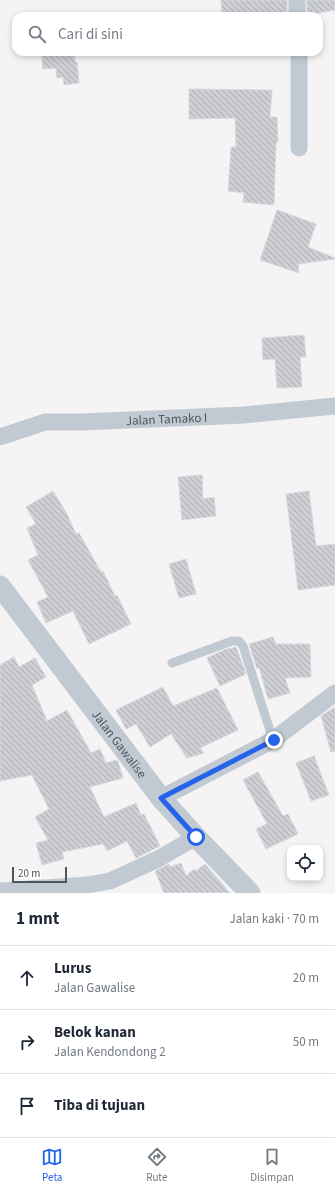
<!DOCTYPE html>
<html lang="id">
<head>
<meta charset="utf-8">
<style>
  :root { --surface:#fff; --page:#f2f2f3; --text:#1f2937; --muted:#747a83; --line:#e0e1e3; --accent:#2563eb }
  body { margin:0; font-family:"Source Sans 3",sans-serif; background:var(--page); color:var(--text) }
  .controls { position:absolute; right:12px; bottom:12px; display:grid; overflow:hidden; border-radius:8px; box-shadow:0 2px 6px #0003 }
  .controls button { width:36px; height:36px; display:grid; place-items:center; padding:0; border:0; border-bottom:1px solid var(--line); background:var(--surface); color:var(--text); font:20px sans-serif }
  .scale { position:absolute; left:12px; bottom:10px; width:55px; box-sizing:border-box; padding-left:4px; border:2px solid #4a5661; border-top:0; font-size:11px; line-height:14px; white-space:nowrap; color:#4a5661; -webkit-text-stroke:3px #fff; paint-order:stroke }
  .stop { position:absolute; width:12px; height:12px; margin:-9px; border:3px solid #2563eb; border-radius:50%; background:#fff }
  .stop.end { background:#2563eb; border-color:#fff; box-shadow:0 1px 4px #0008 }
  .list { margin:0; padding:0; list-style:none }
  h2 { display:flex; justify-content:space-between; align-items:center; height:52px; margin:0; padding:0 16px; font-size:17px }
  h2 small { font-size:13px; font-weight:400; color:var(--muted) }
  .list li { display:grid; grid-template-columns:26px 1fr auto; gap:12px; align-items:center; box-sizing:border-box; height:64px; padding:0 16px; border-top:1px solid var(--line) }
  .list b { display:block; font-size:15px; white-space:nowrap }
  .list p { margin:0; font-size:13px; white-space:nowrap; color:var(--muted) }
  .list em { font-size:13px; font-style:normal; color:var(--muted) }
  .icon { flex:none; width:22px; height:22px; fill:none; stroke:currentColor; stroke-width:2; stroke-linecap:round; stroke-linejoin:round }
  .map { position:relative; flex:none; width:335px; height:893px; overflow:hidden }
  .search { position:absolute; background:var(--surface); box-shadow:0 2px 6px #0003; left:12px; right:12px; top:12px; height:44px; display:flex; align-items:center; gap:10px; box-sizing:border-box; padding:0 14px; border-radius:12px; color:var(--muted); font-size:15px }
  .sheet { height:244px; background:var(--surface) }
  nav { display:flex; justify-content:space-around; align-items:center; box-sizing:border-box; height:56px; border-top:1px solid var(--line); background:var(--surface); font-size:11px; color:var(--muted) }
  nav a { display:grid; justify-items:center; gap:2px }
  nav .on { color:var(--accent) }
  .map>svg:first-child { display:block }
  .building { fill:url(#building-back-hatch); stroke:#d7d9de }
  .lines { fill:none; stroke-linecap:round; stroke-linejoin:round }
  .service { stroke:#c1cad2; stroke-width:9 }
  .minor { stroke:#c1cad2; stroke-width:17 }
  .tertiary { stroke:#c1cad2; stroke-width:21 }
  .route { stroke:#2563eb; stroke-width:5 }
  .labels { text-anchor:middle; stroke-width:4; stroke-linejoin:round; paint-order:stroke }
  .street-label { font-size:13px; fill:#4a5661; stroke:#fff }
</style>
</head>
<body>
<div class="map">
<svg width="335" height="893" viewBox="0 0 335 893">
  <defs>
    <pattern id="building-back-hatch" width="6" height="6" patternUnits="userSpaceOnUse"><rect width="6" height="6" fill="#cdcfd5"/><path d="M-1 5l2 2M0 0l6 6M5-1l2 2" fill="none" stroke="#a8abb0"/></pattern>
  </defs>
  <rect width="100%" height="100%" fill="#f5f3f3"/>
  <g class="building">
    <path d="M221,0h66v15l-65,1z"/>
    <path d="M307,0h28v10l-28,5z"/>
    <path d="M41,52h33l1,10h2l2,21 -15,2 -1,-8 -6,1 -1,-10 -13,1z"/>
    <path d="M189,89l83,1 -2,27h7l1,25h-2l-2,63 -31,-3 1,-9 -16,-2 3,-44h5l-1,-29 -46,1z"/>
    <path d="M277,210l39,14 -8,23 27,11v1l-37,5 1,9 -39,-13z"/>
    <path d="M304,335l2,22h-6l2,30 -25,1 -2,-29 -12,1 -1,-22z"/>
    <path d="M202,475l1,24 11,-2 2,19 -34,4 -4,-43z"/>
    <path d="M53,491l14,23 9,20 3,-1 22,39 2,-1 12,25 2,-1 14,29 -42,20 -16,-33 -27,12 -9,-21 11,-5 -20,-37 10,-5 -11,-27 9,-4 -10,-17z"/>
    <path d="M309,491l7,55 19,-2v41l-37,5 -12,-96z"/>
    <path d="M186,559l10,35 -17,4 -10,-34z"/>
    <path d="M273,637l3,7h34l1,33 -26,1 5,15 -22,6 -9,-32 -2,2 -8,-25z"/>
    <path d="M236,647l10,27 -26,12 -13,-28 17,-8z"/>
    <path d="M14,657l5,10 16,-9 11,19 -14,8 15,36 20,-11 24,43 9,-4 6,14 11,-3 1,1 5,17 -33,9 14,30 32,-14 5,12 3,-1 16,32 -24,12 -9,-17 -20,10 -4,-7 -41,8 2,7 -22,6 -6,-22 12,-3 -13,-23 14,-8 -17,-34 -32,6v-116z"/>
    <path d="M163,687l10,19 44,-18 21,42 -38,18 4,5 -17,5 -16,-24 -21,13 -14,-23 -10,5 -10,-19z"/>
    <path d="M335,707v44l-4,1 -10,-36z"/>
    <path d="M314,756l15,39 -18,6 -15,-38z"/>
    <path d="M258,772l25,44 5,-2 10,20 -32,15 -10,-20 11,-5 -24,-44z"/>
    <path d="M181,863l5,13 8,-7 2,2 9,-7 25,29h-66l-9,-22 14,-7 1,3z"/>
  </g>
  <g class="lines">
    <path class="service" d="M172,663l60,-22h7l4,5 30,94"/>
    <g class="minor">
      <path d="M297,0v16"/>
      <path d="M299,148v-96"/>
      <path id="s1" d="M0,437l45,-15h38l161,-7 91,-9"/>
      <path d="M161,798l112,-58 62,-47"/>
      <path d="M0,891l87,-6 23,-4 48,-22 38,-22"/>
    </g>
    <path class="tertiary" id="s2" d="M0,586l161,212 35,39 54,56"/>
  </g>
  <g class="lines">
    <path class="route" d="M196,837l-35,-39 113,-58"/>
  </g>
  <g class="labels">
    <g class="street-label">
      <text dy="5" stroke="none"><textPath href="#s1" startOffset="169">Jalan Tamako I</textPath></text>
      <text dy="5" stroke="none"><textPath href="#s2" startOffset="198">Jalan Gawalise</textPath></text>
    </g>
  </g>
</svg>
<div class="controls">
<button><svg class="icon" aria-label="locate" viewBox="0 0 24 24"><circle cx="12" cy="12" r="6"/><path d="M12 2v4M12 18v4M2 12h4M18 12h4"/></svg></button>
</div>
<div class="scale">20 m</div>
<div class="stop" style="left:196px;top:837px"></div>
<div class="stop end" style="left:274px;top:740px"></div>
<div class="search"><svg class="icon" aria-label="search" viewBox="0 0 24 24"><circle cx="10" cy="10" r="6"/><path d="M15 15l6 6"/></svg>Cari di sini</div>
</div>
<section class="sheet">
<h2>1 mnt<small>Jalan kaki · 70 m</small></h2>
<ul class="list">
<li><svg class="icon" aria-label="ahead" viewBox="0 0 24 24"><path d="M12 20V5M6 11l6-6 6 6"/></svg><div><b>Lurus</b><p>Jalan Gawalise</p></div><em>20 m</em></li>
<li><svg class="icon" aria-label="right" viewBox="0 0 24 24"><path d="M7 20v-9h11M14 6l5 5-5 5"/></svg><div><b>Belok kanan</b><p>Jalan Kendondong 2</p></div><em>50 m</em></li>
<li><svg class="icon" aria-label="arrive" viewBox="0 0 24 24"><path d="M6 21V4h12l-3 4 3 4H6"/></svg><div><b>Tiba di tujuan</b></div></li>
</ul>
</section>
<nav>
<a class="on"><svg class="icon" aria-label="map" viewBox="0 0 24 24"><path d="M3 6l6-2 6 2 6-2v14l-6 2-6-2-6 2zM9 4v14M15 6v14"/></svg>Peta</a>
<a><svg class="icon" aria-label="directions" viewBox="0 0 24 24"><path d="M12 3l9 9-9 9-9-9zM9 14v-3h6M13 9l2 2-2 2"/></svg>Rute</a>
<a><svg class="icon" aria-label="saved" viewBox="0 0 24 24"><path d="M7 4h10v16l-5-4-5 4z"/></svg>Disimpan</a>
</nav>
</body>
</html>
